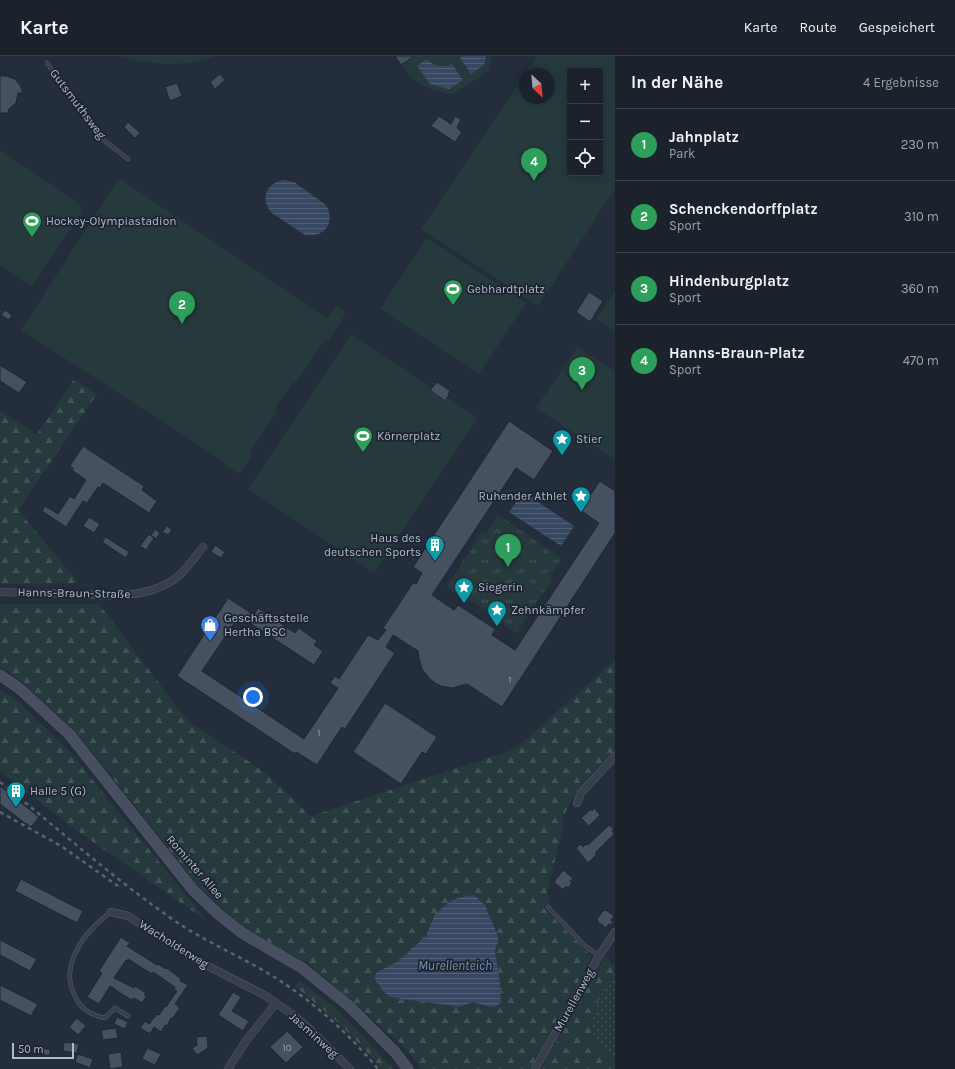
<!DOCTYPE html>
<html lang="de">
<head>
<meta charset="utf-8">
<style>
  :root { --surface:#1b222c; --page:#282f38; --text:#f1f3f6; --muted:#a0a4a9; --line:#393f48; --accent:#8bbbb9 }
  body { margin:0; font-family:Karla,sans-serif; background:var(--page); color:var(--text) }
  .controls { position:absolute; right:12px; top:12px; display:grid; overflow:hidden; border-radius:4px; box-shadow:0 2px 10px #0003 }
  .controls button { width:36px; height:36px; display:grid; place-items:center; padding:0; border:0; border-bottom:1px solid var(--line); background:var(--surface); color:var(--text); font:20px sans-serif }
  .compass { position:absolute; left:519px; top:12px; width:36px; height:36px; border-radius:50%; background:var(--surface); box-shadow:0 2px 10px #0003; rotate:154deg }
  .scale { position:absolute; left:12px; bottom:10px; width:62px; box-sizing:border-box; padding-left:4px; border:2px solid #b3bac7; border-top:0; font-size:11px; line-height:14px; white-space:nowrap; color:#b3bac7; -webkit-text-stroke:3px #1d2431; paint-order:stroke }
  .you { position:absolute; left:253px; top:641px; width:14px; height:14px; margin:-10px; border:3px solid #fff; border-radius:50%; background:#1a73e8; box-shadow:0 0 0 6px #1a73e833 }
  .badge { display:grid; place-items:center; width:26px; height:26px; border-radius:50%; background:var(--accent); color:#fff; font-size:13px; font-weight:700 }
  .pin { position:absolute; translate:-50% -33px; filter:drop-shadow(0 1px 2px #0008) }
  .pin::after { content:''; position:absolute; top:21px; width:14px; height:12px; background:inherit; clip-path:polygon(0 0,100% 0,50% 100%) }
  .list { margin:0; padding:0; list-style:none }
  h2 { display:flex; justify-content:space-between; align-items:center; height:52px; margin:0; padding:0 16px; font-size:17px }
  h2 small { font-size:13px; font-weight:400; color:var(--muted) }
  .list li { display:grid; grid-template-columns:26px 1fr auto; gap:12px; align-items:center; box-sizing:border-box; height:72px; padding:0 16px; border-top:1px solid var(--line) }
  .list b { display:block; font-size:15px; white-space:nowrap }
  .list p { margin:0; font-size:13px; white-space:nowrap; color:var(--muted) }
  .list em { font-size:13px; font-style:normal; color:var(--muted) }
  .icon { flex:none; width:22px; height:22px; fill:none; stroke:currentColor; stroke-width:2; stroke-linecap:round; stroke-linejoin:round }
  .map { position:relative; flex:none; width:615px; height:1013px; overflow:hidden }
  header { display:flex; align-items:center; gap:24px; box-sizing:border-box; height:56px; padding:0 20px; background:var(--surface); border-bottom:1px solid var(--line) }
  header strong { font-size:19px }
  nav { display:flex; gap:22px; margin-inline-start:auto; font-size:14px }
  main { display:flex }
  aside { flex:1; background:var(--surface) }
  .map>svg:first-child { display:block }
  .grass { fill:url(#grass-dots) }
  .forest { fill:url(#forest-firs); fill-rule:evenodd }
  .park { fill:url(#park-tufts) }
  .pitch { fill:#26393c; fill-rule:evenodd }
  .water { fill:url(#water-rules) }
  .building { fill:#455060; stroke:#1f2633 }
  .lines { fill:none; stroke-linecap:round; stroke-linejoin:round }
  .lane-casing { stroke:#565d6a; stroke-width:4.5 }
  .street-casing { stroke:#565d6a; stroke-width:8 }
  .secondary-casing { stroke:#565d6a; stroke-width:11 }
  .lane { stroke:#383f4c; stroke-width:3.5 }
  .street { stroke:#383f4c; stroke-width:7 }
  .secondary { stroke:#464e5f; stroke-width:10 }
  .rail { stroke:#5a6373; stroke-width:2.5; stroke-dasharray:4 4; stroke-linecap:butt }
  .labels { text-anchor:middle; stroke-width:3.5; stroke-linejoin:round; paint-order:stroke }
  .number-label { font-size:10px; fill:#98a0ad }
  .street-label { font-size:12px; fill:#b3bac7; stroke:#1d2431 }
  .poi-label { font-size:12px; fill:#b3bac7; stroke:#1d2431; text-anchor:start }
  .water-label { font-size:13px; font-style:italic; fill:#7c8fae; stroke:#1d2431 }
</style>
</head>
<body>
<header>
<strong>Karte</strong>
<nav><a>Karte</a><a>Route</a><a>Gespeichert</a></nav>
</header>
<main>
<div class="map">
<svg width="615" height="1013" viewBox="0 0 615 1013">
  <defs>
    <pattern id="grass-dots" width="8" height="8" patternUnits="userSpaceOnUse"><rect width="8" height="8" fill="#26393c"/><path d="M2 2h.1M6 6h.1" fill="none" stroke="#435457" stroke-width="1.8" stroke-linecap="round"/></pattern>
    <pattern id="forest-firs" width="22" height="20" patternUnits="userSpaceOnUse"><rect width="22" height="20" fill="#26393c"/><path d="M5 1l3.5 6h-7zM16 11l3.5 6h-7z" fill="#435457"/></pattern>
    <pattern id="park-tufts" width="24" height="20" patternUnits="userSpaceOnUse"><rect width="24" height="20" fill="#26393c"/><path d="M3 7l-1-3M5 7V3M7 7l1-3M15 17l-1-3M17 17v-4M19 17l1-3" fill="none" stroke="#435457"/></pattern>
    <pattern id="water-rules" width="6" height="5" patternUnits="userSpaceOnUse"><rect width="6" height="5" fill="#384862"/><path d="M0 2.5h6" fill="none" stroke="#526077"/></pattern>
  </defs>
  <rect width="100%" height="100%" fill="#242d3b"/>
  <path class="grass" d="M615,916v83h-5l-14,-13 -5,-20 7,-21z"/>
  <g class="forest">
    <path d="M74,323l23,15 -79,116 61,73 -79,1v-173l37,23z"/>
    <path d="M0,548h99l88,116 78,52 46,44 204,-67 100,-89v91c-22,20 -43,42 -53,70l2,2 -17,70 3,8 -7,6 49,50 -62,112h-108l-20,-24 -95,-82 -62,-33 -22,-20 -26,-25 -90,-114 -40,-48 -41,-38 -26,-19zM486,850l12,35 -3,10 6,44 -11,12 -17,-5 -13,5 -70,-10 2,-32c11,-7 25,-19 34,-29 4,-5 5,-12 7,-18z"/>
    <path d="M0,633l19,13 51,50 137,169 -137,-95 -70,-55z"/>
    <path d="M605,901l10,10v5l-17,29 -7,21 5,20 14,13h5v14h-74z"/>
    <path d="M299,924l39,30 56,59h-12l-28,-31 -22,-21 -37,-31z"/>
  </g>
  <path class="park" d="M498,459l64,43 -12,18 3,2 -37,56 -12,-9 1,-2 -45,-30 -1,2 -13,-8 37,-56 3,2z"/>
  <g class="pitch">
    <path d="M119,0h98c-32,11 -65,10 -98,0z"/>
    <path d="M395,0h97l-3,15 -35,23c-31,-4 -42,-12 -59,-38z"/>
    <path d="M537,0h78v133l-77,117 -117,-77 104,-155v24h24v-24h-24zM570,15h30v102h-30z"/>
    <path d="M0,94l80,54 2,7 -50,76 -32,-22z"/>
    <path d="M119,122l208,140 9,-12 10,7 -18,29 -3,-2 -28,42 -4,1 -17,23v7l-27,41 3,2 -13,18 -14,-9 1,-2 -205,-133z"/>
    <path d="M427,182l99,65 -47,71 -99,-65z"/>
    <path d="M615,235v41l-19,-13z"/>
    <path d="M351,278l127,84 -104,155 -126,-84z"/>
    <path d="M577,291l38,24v89l-79,-52z"/>
  </g>
  <g class="water">
    <path d="M463,0h23l-2,9 -13,9 -11,-16z"/>
    <path d="M427,3c7,8 16,9 25,5l11,16 -14,9 -19,-5 -13,-18z"/>
    <path d="M283,124l11,2 32,23c10,17 -1,33 -21,30l-33,-22c-12,-13 -7,-29 11,-33z"/>
    <path d="M523,436l51,34 -13,20 -52,-34z"/>
    <path d="M474,839l12,11 2,7 10,23v5l-3,10 5,31 1,20 -4,4 -7,1 -17,-5 -13,5 -57,-8 -13,-2 -6,-5 -9,-13 1,-6 24,-13 26,-24 9,-22 17,-14 14,-4z"/>
  </g>
  <g class="building">
    <path d="M395,0h19l-13,9z"/>
    <path d="M220,18l5,6 -10,9 -5,-7z"/>
    <path d="M0,20h6l9,3 5,6 3,8h-5l-2,10 -8,7 1,3h-9z"/>
    <path d="M177,27l5,13 -12,5 -5,-14z"/>
    <path d="M439,60l12,8 4,-8 6,3 -4,9 5,4 -7,10 -24,-16z"/>
    <path d="M128,66l12,11 -5,5 -11,-11z"/>
    <path d="M589,236l14,9 -13,21 -14,-10z"/>
    <path d="M5,254l7,5 -3,5 -8,-5z"/>
    <path d="M0,309l27,17 -8,11 -19,-12z"/>
    <path d="M437,326l13,9 -2,3 1,1 -4,6 -15,-11z"/>
    <path d="M509,365l44,30 -19,29 -18,-12 -84,127 22,15 4,-5 37,24 -3,6 23,15 84,-127 -19,-13 20,-29 15,10v42l-113,174 -35,-23 -15,4 -11,-2 -6,-3 -6,-5 -7,-9 -3,-11 -1,-7 -25,-16 -7,12 9,6 -50,76 -3,-2 -25,38 -21,-13 -1,2 -118,-78 51,-78 26,17 4,-7 37,25 4,-5 18,13 -3,4 9,6 -9,14 -75,-49 -37,55 102,68 34,-51 -8,-5 5,-7 4,3 29,-44 10,5 8,-10 -3,-2 30,-45 3,1 6,-11 -9,-6z"/>
    <path d="M83,390l61,40 -2,4 15,11 -8,12 -46,-30 -3,5 -2,-1 -11,16 -4,-2 -17,26 -24,-16 3,-5 13,8 12,-18 4,3 12,-19 -14,-10 1,-2 -3,-2z"/>
    <path d="M89,461l11,7 -6,9 -11,-7z"/>
    <path d="M167,470l5,4 -4,5 -6,-3z"/>
    <path d="M155,473l5,4 -4,6 -5,-4z"/>
    <path d="M149,478l5,4 -8,12 -6,-4z"/>
    <path d="M106,481l23,15 -3,6 -24,-16z"/>
    <path d="M215,489l10,7 -4,6 -10,-6z"/>
    <path d="M385,647l52,34 -11,17 -4,-2 -21,32 -48,-32z"/>
    <path d="M0,730l39,31 -8,10 -5,-4v1l-26,-20z"/>
    <path d="M594,752l6,7 -11,11 -8,-8 10,-9 1,2z"/>
    <path d="M609,769l5,4 -2,2 2,3 -19,19 2,1 -9,9 -12,-15 4,-4 3,3 3,-3 2,1z"/>
    <path d="M563,814l10,8 -3,3 2,2 -4,5 -2,-2 -3,4 -9,-8z"/>
    <path d="M21,823l62,32 -6,12 -62,-32z"/>
    <path d="M606,854l8,6 -3,4 3,4h-5l-3,4 -8,-6 -1,-3 6,-8z"/>
    <path d="M121,881l9,6 -3,3 30,19 1,-1 8,5 1,-1 14,11 -1,2 8,4 -13,19 5,4 -8,11 -1,-1 -4,8 -2,-1 -4,7 -7,-5 -4,7 -10,-6 5,-7 4,3 8,-10 2,1 6,-9 1,1 11,-16 -3,-2 1,-2 -22,-15 -1,2 -24,-15 -1,2 -1,-1 -12,18 20,10 1,-2 11,7 -2,2 3,1 -5,7 -8,-5 -2,2 -7,-4 -15,-10 -11,18 -12,-7 15,-24 -3,-2z"/>
    <path d="M0,884l37,19 -7,12 -30,-16z"/>
    <path d="M0,929l38,19 -7,12 -31,-16z"/>
    <path d="M233,936l8,5 -9,14 17,10 -6,10 -25,-16z"/>
    <path d="M117,961l11,5 -3,7 -11,-5z"/>
    <path d="M77,962l9,8 -8,9 -9,-8z"/>
    <path d="M116,972l2,10 -15,2 -2,-10z"/>
    <path d="M287,975l16,16 -17,16 -16,-16z"/>
    <path d="M207,980l1,12 -11,7 -5,-7 5,-3 -1,-8z"/>
    <path d="M64,986l15,2 -2,9 -14,-2z"/>
    <path d="M44,992l7,2 -2,6 -7,-2z"/>
    <path d="M147,992l14,6 -6,11 -13,-6z"/>
    <path d="M121,996l2,15 -13,2 -2,-15z"/>
    <path d="M78,998l15,5 -3,9 -15,-6z"/>
  </g>
  <g class="lines">
    <defs>
      <g id="lane">
        <path d="M47,7l47,66 7,9 27,21"/>
        <path d="M548,851l36,38 15,11"/>
        <path d="M111,856c-6,5 -13,10 -18,16 -13,12 -25,34 -23,52 0,6 3,12 6,18 5,11 17,18 29,20l10,-10 13,8"/>
      </g>
      <g id="street">
        <path d="M0,536c24,1 47,1 71,2 32,1 69,6 99,-12 14,-8 23,-23 33,-35"/>
        <path d="M577,747l4,-10 34,-37"/>
        <path d="M111,856l17,4 72,46 66,34 26,18 19,16 39,39"/>
        <path d="M228,1013l18,-28 30,-38"/>
        <path d="M535,1013l64,-113 16,-24"/>
      </g>
      <path id="secondary" d="M0,619l20,14 49,45 124,156 24,23 25,20 60,35 47,38 46,46 13,17"/>
    </defs>
    <use href="#lane" class="lane-casing"/>
    <use href="#street" class="street-casing"/>
    <use href="#secondary" class="secondary-casing"/>
    <use href="#lane" class="lane"/>
    <use href="#street" class="street"/>
    <use href="#secondary" class="secondary"/>
    <g class="rail">
      <path d="M0,726c60,48 117,100 181,143 31,20 67,35 98,55 37,24 71,55 99,89"/>
      <path d="M0,756l61,34 57,40"/>
    </g>
  </g>
  <defs>
    <symbol id="stadium-pin" viewBox="-11 -11 22 30"><path d="M0 17L-7.5 6A9.5 9.5 0 1 1 7.5 6Z" fill="#2e9e5b" stroke="#1d2431"/><path d="M0-5a6.5 5 0 1 0 0 10a6.5 5 0 1 0 0-10ZM-3.5-1.8h7v3.6h-7Z" fill="#fff"/></symbol>
    <symbol id="sight-pin" viewBox="-11 -11 22 30"><path d="M0 17L-7.5 6A9.5 9.5 0 1 1 7.5 6Z" fill="#0f9aa8" stroke="#1d2431"/><path d="M0-6L1.8-2.2L6-1.7L2.9 1.2L3.7 5.4L0 3.3L-3.7 5.4L-2.9 1.2L-6-1.7L-1.8-2.2Z" fill="#fff"/></symbol>
    <symbol id="building-pin" viewBox="-11 -11 22 30"><path d="M0 17L-7.5 6A9.5 9.5 0 1 1 7.5 6Z" fill="#0f9aa8" stroke="#1d2431"/><path d="M-4-6H4V6H1V3H-1V6H-4ZM-2.5-4.3h1.7v1.8h-1.7ZM.8-4.3h1.7v1.8H.8ZM-2.5-1h1.7V.8h-1.7ZM.8-1h1.7V.8H.8Z" fill="#fff"/></symbol>
    <symbol id="shop-pin" viewBox="-11 -11 22 30"><path d="M0 17L-7.5 6A9.5 9.5 0 1 1 7.5 6Z" fill="#3f7fe0" stroke="#1d2431"/><path d="M-5-2.5h2.3a2.7 3.5 0 0 1 5.4 0H5L5.5 6h-11ZM-1.5-2.5h3a1.5 2.3 0 0 0-3 0Z" fill="#fff"/></symbol>
  </defs>
  <g fill-rule="evenodd">
    <use href="#stadium-pin" x="21" y="154" width="22" height="30"/>
    <use href="#stadium-pin" x="442" y="222" width="22" height="30"/>
    <use href="#stadium-pin" x="352" y="369" width="22" height="30"/>
    <use href="#sight-pin" x="551" y="372" width="22" height="30"/>
    <use href="#sight-pin" x="570" y="429" width="22" height="30"/>
    <use href="#building-pin" x="424" y="478" width="22" height="30"/>
    <use href="#sight-pin" x="453" y="520" width="22" height="30"/>
    <use href="#sight-pin" x="486" y="543" width="22" height="30"/>
    <use href="#shop-pin" x="199" y="558" width="22" height="30"/>
    <use href="#building-pin" x="5" y="724" width="22" height="30"/>
  </g>
  <g class="labels">
    <g class="number-label">
      <text x="510" y="627">1</text>
      <text x="319" y="680">1</text>
      <text x="287" y="995">10</text>
    </g>
    <g class="street-label">
      <text transform="translate(78 48) rotate(53)" y="4">Gutsmuthsweg</text>
      <text transform="translate(74 537) rotate(1)" y="4">Hanns-Braun-Straße</text>
      <text transform="translate(195 811) rotate(49)" y="4">Rominter Allee</text>
      <text transform="translate(174 888) rotate(32)" y="4">Wacholderweg</text>
      <text transform="translate(574 944) rotate(-61)" y="4">Murellenweg</text>
      <text transform="translate(314 979) rotate(42)" y="4">Jasminweg</text>
    </g>
    <g class="poi-label">
      <text x="46" y="169">Hockey-Olympiastadion</text>
      <text x="467" y="237">Gebhardtplatz</text>
      <text x="377" y="384">Körnerplatz</text>
      <text x="576" y="387">Stier</text>
      <text x="567" y="444" text-anchor="end">Ruhender Athlet</text>
      <text x="421" y="486" text-anchor="end">Haus des<tspan x="421" dy="14">deutschen Sports</tspan></text>
      <text x="478" y="535">Siegerin</text>
      <text x="511" y="558">Zehnkämpfer</text>
      <text x="224" y="566">Geschäftsstelle<tspan x="224" dy="14">Hertha BSC</tspan></text>
      <text x="30" y="739">Halle 5 (G)</text>
    </g>
    <g class="water-label">
      <text x="455" y="914">Murellenteich</text>
    </g>
  </g>
</svg>
<div class="controls">
<button>+</button>
<button>−</button>
<button><svg class="icon" aria-label="locate" viewBox="0 0 24 24"><circle cx="12" cy="12" r="6"/><path d="M12 2v4M12 18v4M2 12h4M18 12h4"/></svg></button>
</div>
<svg class="compass" viewBox="-18 -18 36 36"><path d="M0-13l5 13h-10z" fill="#e53935"/><path d="M0 13l5-13h-10z" fill="#a0a4a9"/></svg>
<div class="scale">50 m</div>
<div class="you"></div>
<div class="pin badge" style="left:508px;top:511px;background:#2e9e5b">1</div>
<div class="pin badge" style="left:182px;top:268px;background:#2e9e5b">2</div>
<div class="pin badge" style="left:582px;top:334px;background:#2e9e5b">3</div>
<div class="pin badge" style="left:534px;top:125px;background:#2e9e5b">4</div>
</div>
<aside>
<h2>In der Nähe<small>4 Ergebnisse</small></h2>
<ul class="list">
<li><span class="badge" style="background:#2e9e5b">1</span><div><b>Jahnplatz</b><p>Park</p></div><em>230 m</em></li>
<li><span class="badge" style="background:#2e9e5b">2</span><div><b>Schenckendorffplatz</b><p>Sport</p></div><em>310 m</em></li>
<li><span class="badge" style="background:#2e9e5b">3</span><div><b>Hindenburgplatz</b><p>Sport</p></div><em>360 m</em></li>
<li><span class="badge" style="background:#2e9e5b">4</span><div><b>Hanns-Braun-Platz</b><p>Sport</p></div><em>470 m</em></li>
</ul>
</aside>
</main>
</body>
</html>
